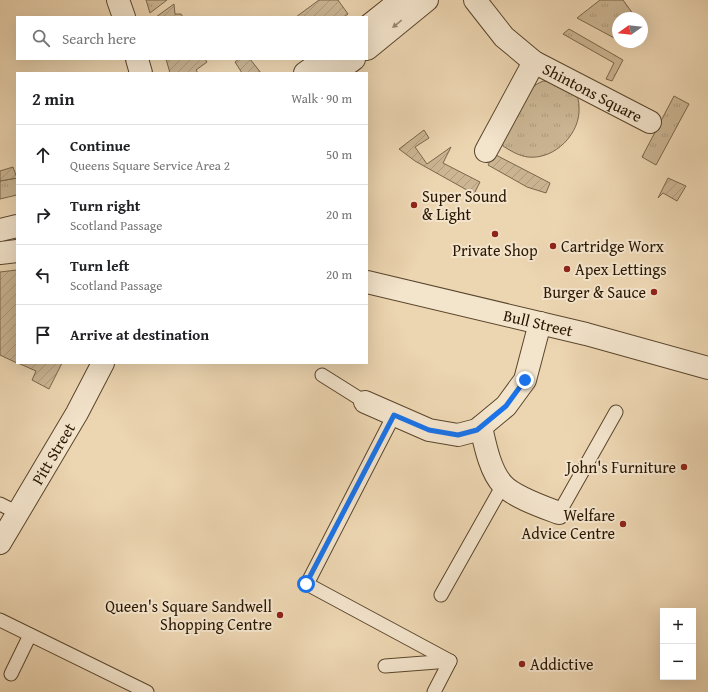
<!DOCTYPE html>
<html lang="en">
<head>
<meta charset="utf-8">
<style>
  :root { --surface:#fff; --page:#f6f6f6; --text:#202124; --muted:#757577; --line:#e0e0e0 }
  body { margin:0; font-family:"Gentium Book Plus",serif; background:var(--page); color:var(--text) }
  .controls { position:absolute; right:12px; bottom:12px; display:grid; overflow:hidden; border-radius:0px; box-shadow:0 4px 16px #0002 }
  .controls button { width:36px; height:36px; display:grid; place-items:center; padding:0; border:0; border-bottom:1px solid var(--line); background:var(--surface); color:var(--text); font:20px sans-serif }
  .compass { position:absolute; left:612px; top:12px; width:36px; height:36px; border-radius:50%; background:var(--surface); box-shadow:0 4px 16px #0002; rotate:255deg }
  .stop { position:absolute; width:12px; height:12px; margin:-9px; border:3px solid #1a73e8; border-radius:50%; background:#fff }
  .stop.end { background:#1a73e8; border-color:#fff; box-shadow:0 1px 4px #0008 }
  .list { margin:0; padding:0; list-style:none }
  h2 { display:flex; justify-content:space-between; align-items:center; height:52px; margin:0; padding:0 16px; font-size:17px }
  h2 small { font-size:13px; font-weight:400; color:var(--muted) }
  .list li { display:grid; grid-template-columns:26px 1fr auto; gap:12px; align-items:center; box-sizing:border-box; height:60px; padding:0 16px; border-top:1px solid var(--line) }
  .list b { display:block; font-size:15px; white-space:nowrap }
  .list p { margin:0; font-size:13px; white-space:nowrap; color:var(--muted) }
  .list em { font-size:13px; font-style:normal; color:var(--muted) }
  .icon { flex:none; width:22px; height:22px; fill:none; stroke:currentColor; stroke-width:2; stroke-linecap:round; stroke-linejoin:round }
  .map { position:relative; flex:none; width:708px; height:692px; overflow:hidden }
  .search { position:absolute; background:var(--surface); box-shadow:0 4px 16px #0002; left:16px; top:16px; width:352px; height:44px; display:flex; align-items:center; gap:10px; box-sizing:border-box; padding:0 14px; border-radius:0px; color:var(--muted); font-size:15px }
  .panel { position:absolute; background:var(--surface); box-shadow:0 4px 16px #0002; left:16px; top:72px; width:352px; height:292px; border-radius:0px }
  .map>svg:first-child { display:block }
  .grass { fill:url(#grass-tufts); stroke:#7a664a }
  .garden { fill:url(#garden-furrows); stroke:#7a664a }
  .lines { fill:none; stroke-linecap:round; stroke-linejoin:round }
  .service-casing { stroke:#5a462c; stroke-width:15 }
  .minor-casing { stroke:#5a462c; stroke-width:24 }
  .tertiary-casing { stroke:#5a462c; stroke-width:24 }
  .service { stroke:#f3e4cc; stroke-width:13 }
  .minor { stroke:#f3e4cc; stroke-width:22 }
  .tertiary { stroke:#f3e4cc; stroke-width:22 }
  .oneway { fill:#998770 }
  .route { stroke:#1a73e8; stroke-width:5 }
  .poi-dot { fill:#8f2418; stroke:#f3e4cc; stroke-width:1.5 }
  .labels { text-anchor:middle; stroke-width:4; stroke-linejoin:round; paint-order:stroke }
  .street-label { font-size:16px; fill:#2a1600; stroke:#f3e4cc }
  .poi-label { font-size:16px; fill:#2a1600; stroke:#f3e4cc; text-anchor:start }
</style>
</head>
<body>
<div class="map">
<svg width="708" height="692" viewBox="0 0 708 692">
  <defs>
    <pattern id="grass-tufts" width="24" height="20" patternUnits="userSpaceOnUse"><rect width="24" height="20" fill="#cbb593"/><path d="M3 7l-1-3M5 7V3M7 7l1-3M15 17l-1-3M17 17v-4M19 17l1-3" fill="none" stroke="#ae9b7d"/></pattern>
    <pattern id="garden-furrows" width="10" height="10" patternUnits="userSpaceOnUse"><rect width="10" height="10" fill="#cbb593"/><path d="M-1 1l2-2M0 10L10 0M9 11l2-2" fill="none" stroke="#ae9b7d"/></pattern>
  </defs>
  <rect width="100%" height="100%" fill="#ecd5b1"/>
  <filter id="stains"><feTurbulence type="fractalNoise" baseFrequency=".005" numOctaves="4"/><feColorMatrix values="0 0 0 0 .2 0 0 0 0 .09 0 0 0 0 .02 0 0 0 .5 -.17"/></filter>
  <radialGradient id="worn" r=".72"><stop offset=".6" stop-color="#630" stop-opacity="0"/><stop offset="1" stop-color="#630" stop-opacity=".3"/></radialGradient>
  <g class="grass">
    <path d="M146,0h21l-17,13z"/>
    <path d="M600,0h23l13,18h-18v22l-41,-22z"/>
    <path d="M569,29l54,31 -11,21 -6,-2 8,-16 -51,-29z"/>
    <path d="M543,81c7,0 12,2 18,5 4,2 10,4 14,7 3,3 4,9 4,14 2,26 -24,53 -51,50 -9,-1 -17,-6 -25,-11l-1,-5 29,-54z"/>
    <path d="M674,96l15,8 -33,61 -14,-8z"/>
    <path d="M17,178v17l-17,4v-18z"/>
  </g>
  <g class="garden">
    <path d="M319,0h19l10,14 -4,3h-48z"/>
    <path d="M174,4l1,10h6l2,3h-27z"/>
    <path d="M166,59h39l2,3 -11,8 2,3h-28z"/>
    <path d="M239,59h11l11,14h-19l-7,-11z"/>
    <path d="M424,130l5,8 -14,9 12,17 24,-17 -8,16 37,19 -6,12 -59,-33 -16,-12z"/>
    <path d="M494,154l56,29 -4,10 -19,-6 -39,-22z"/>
    <path d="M13,167l4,11 -17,3v-10z"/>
    <path d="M668,178l18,8 -9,15 -14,-8 -5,5z"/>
    <path d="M17,270v93l-17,-8v-83z"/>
    <path d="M18,363h44l-13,26 -17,-9 4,-9z"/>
  </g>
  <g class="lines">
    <defs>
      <g id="service">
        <path d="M322,375l43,27"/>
        <path d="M394,415l-87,169 143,77 -16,31"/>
        <path d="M0,504l18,9"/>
        <path d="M559,513l57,-101"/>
        <path d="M441,595l62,-110"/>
        <path d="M0,620l147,72"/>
        <path d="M385,666l65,-5"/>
        <path d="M11,674l19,-39"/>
      </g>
      <g id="minor">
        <path d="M118,0l6,17"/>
        <path id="s1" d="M475,0l29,37 30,25 116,60"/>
        <path d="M137,59l4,14"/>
        <path d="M486,151l48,-89"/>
        <path d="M365,402l64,28 29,5 19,-5 29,-24 19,-26 15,-57"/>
        <path d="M481,427c4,18 9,44 22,58 11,12 40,22 56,28"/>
        <path id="s2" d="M0,543l77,-130 26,-50"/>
      </g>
      <g id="tertiary">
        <path d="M367,27l34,-27"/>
        <path d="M367,49l60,-49"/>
        <path d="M305,73l20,-14"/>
        <path d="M335,73l19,-14"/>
        <path d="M0,230l17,-4"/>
        <path d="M0,253l17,-2"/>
        <path id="s3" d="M367,282l219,52 122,34"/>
      </g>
    </defs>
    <use href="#service" class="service-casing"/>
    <use href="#minor" class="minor-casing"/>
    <use href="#tertiary" class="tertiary-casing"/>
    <use href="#service" class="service"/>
    <use href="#minor" class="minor"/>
    <use href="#tertiary" class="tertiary"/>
  </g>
  <defs><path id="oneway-solid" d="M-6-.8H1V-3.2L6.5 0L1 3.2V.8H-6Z"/></defs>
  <use class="oneway" href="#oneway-solid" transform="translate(397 24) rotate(141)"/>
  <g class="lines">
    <path class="route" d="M306,584l88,-169 35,15 29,5 19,-5 29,-24 19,-26"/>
  </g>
  <g class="poi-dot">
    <circle cx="414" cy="205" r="4"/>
    <circle cx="495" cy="234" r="4"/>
    <circle cx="553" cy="246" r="4"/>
    <circle cx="567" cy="269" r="4"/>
    <circle cx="654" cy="292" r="4"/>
    <circle cx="684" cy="467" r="4"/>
    <circle cx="623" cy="524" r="4"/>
    <circle cx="280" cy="615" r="4"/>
    <circle cx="522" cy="664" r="4"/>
  </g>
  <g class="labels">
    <g class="street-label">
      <text dy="6" stroke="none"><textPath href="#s1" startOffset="152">Shintons Square</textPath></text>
      <text dy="6" stroke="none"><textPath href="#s3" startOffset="176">Bull Street</textPath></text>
      <text dy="6" stroke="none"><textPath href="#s2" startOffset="104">Pitt Street</textPath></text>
    </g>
    <g class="poi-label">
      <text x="422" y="202">Super Sound<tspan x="422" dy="18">&amp; Light</tspan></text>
      <text x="561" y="252">Cartridge Worx</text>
      <text x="495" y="256" text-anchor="middle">Private Shop</text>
      <text x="575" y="275">Apex Lettings</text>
      <text x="646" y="298" text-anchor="end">Burger &amp; Sauce</text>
      <text x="676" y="473" text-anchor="end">John's Furniture</text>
      <text x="615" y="521" text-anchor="end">Welfare<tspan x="615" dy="18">Advice Centre</tspan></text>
      <text x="272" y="612" text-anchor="end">Queen's Square Sandwell<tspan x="272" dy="18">Shopping Centre</tspan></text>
      <text x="530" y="670">Addictive</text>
    </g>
  </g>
  <rect width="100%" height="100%" filter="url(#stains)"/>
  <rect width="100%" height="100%" fill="url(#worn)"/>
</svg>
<div class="controls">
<button>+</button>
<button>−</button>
</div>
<svg class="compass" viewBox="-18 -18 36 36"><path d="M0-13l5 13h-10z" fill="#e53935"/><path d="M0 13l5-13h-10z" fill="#757577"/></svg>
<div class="stop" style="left:306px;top:584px"></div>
<div class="stop end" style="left:525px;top:380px"></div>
<div class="search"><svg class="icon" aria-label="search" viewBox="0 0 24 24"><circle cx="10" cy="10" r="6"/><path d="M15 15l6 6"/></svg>Search here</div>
<section class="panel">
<h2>2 min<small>Walk · 90 m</small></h2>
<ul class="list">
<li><svg class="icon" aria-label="ahead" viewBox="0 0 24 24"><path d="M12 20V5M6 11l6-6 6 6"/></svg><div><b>Continue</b><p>Queens Square Service Area 2</p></div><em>50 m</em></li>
<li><svg class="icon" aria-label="right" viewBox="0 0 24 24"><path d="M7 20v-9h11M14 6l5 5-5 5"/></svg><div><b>Turn right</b><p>Scotland Passage</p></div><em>20 m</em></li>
<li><svg class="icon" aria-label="left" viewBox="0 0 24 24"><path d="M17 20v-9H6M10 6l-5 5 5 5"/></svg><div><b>Turn left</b><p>Scotland Passage</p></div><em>20 m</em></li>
<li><svg class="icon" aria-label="arrive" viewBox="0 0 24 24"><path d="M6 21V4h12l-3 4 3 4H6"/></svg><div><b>Arrive at destination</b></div></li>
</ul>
</section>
</div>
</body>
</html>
